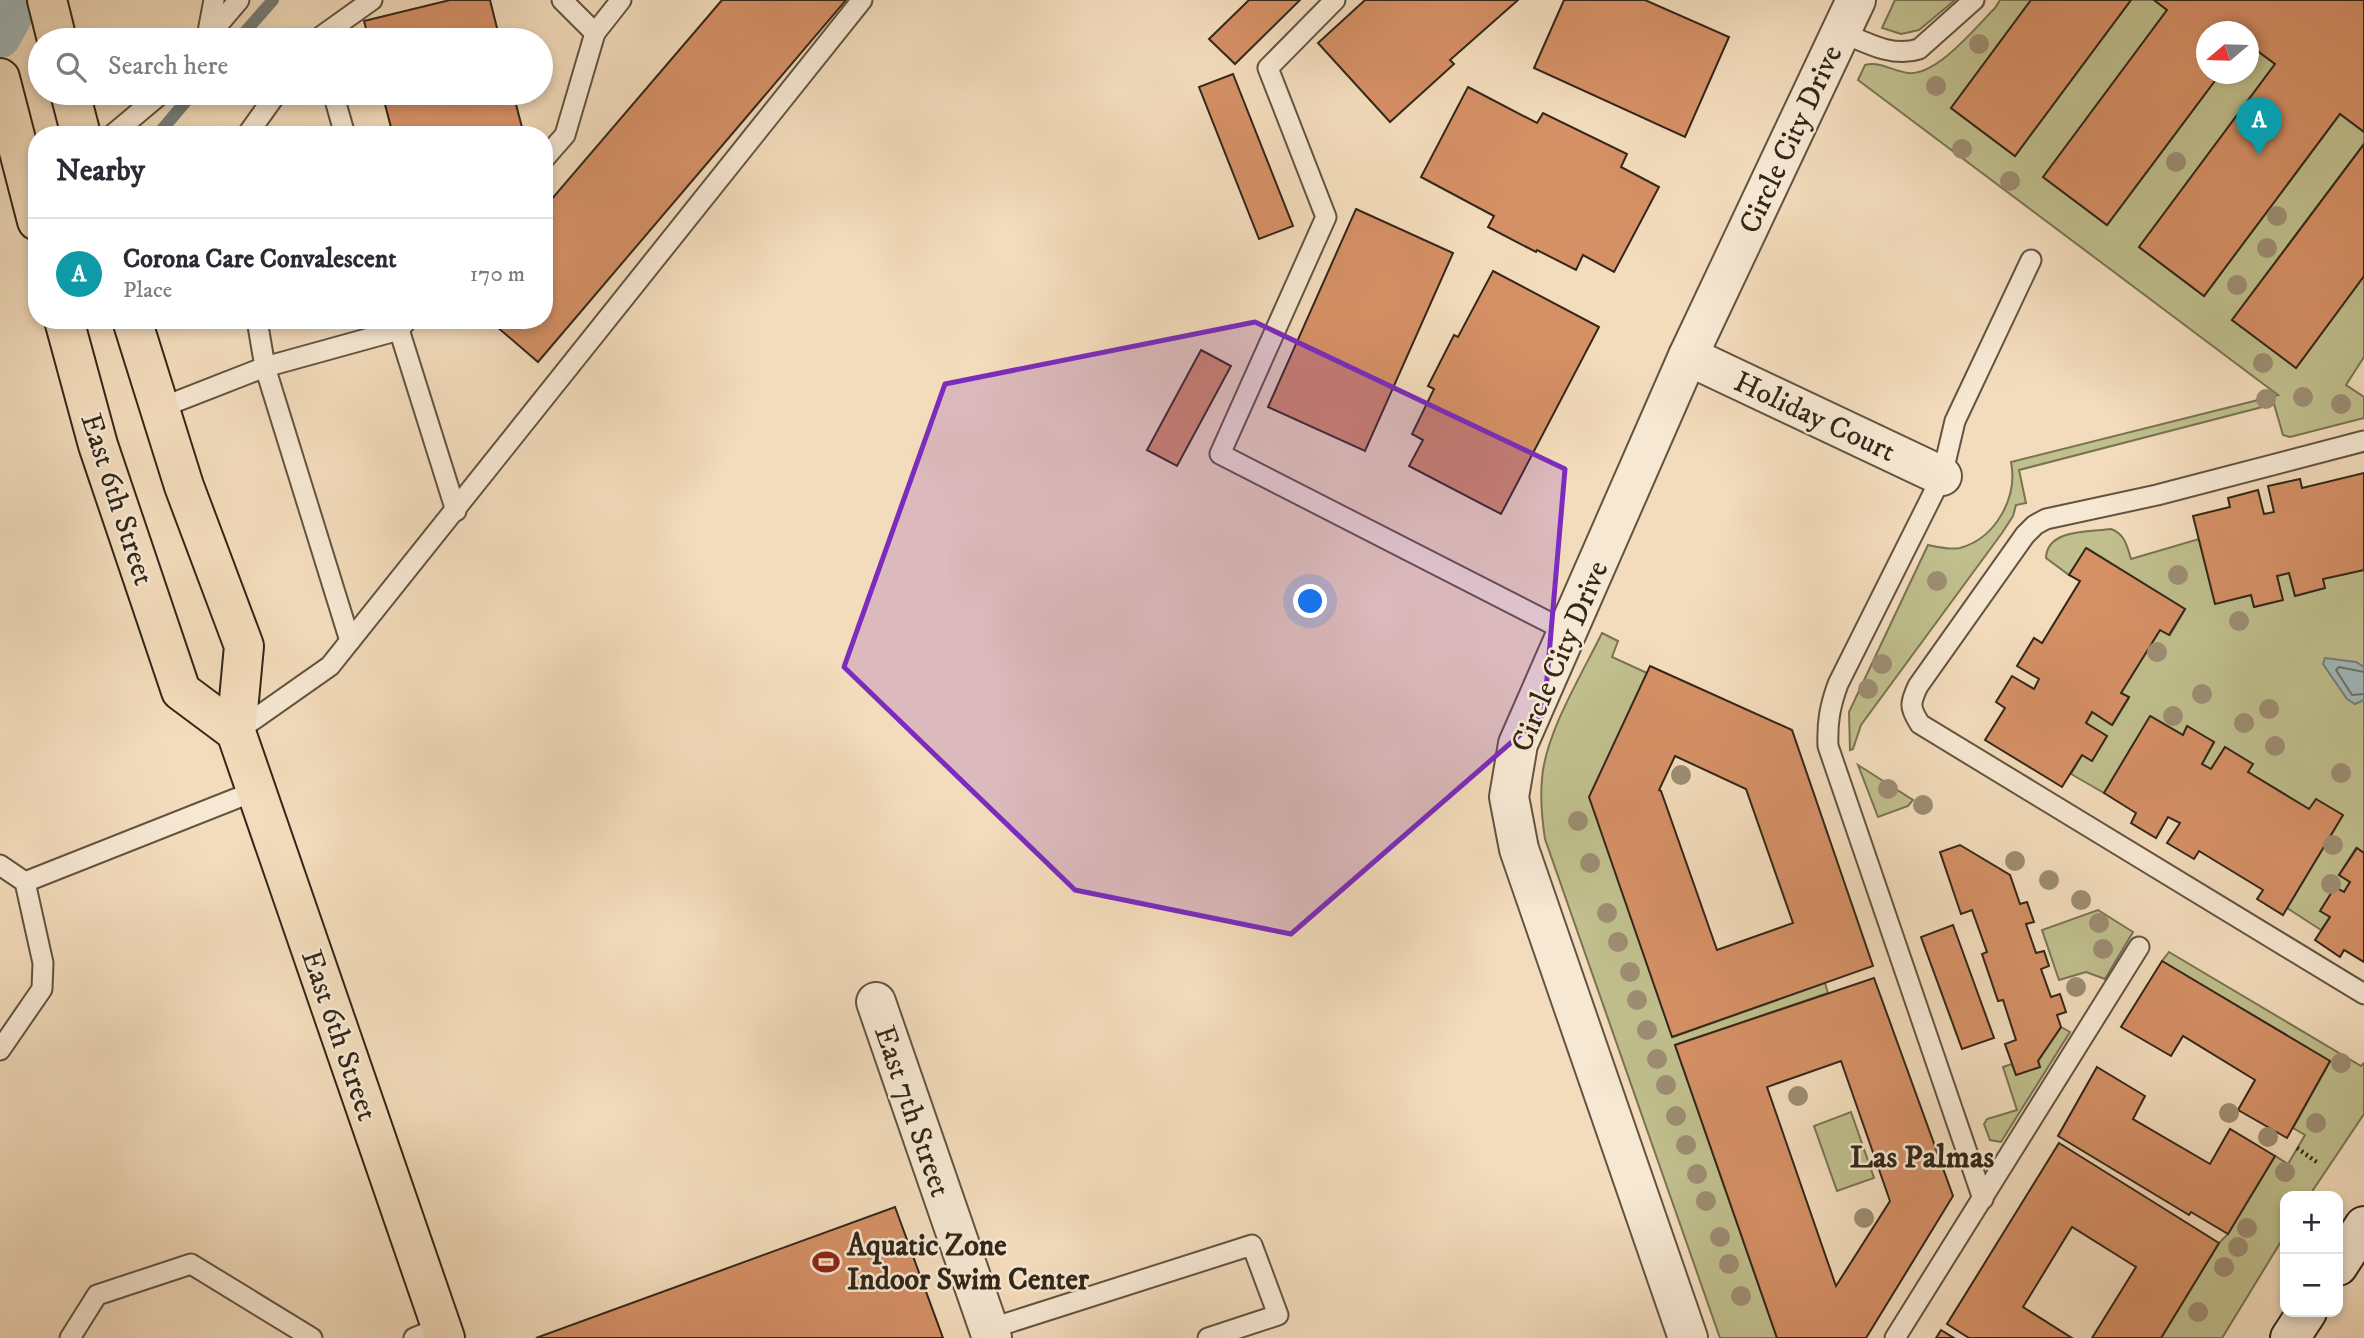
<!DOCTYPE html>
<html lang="en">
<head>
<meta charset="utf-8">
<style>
  :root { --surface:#fff; --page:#f2f2f3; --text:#2b2b33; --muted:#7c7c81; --line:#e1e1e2; --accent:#8f2418 }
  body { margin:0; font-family:"IM FELL DW Pica",serif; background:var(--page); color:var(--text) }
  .controls { position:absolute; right:21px; bottom:21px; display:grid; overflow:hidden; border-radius:14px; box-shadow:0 4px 10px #0003 }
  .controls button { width:63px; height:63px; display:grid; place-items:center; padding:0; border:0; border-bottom:2px solid var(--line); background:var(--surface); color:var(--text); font:35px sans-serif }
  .compass { position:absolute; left:2196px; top:21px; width:63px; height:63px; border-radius:50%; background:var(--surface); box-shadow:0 4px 10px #0003; rotate:251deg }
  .you { position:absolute; left:1311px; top:602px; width:24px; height:24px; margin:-18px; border:5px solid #fff; border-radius:50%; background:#1a73e8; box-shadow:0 0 0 10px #1a73e833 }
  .badge { display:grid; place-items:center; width:46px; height:46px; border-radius:50%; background:var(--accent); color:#fff; font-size:23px; font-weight:700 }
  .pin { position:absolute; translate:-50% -58px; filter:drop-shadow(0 2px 4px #0008) }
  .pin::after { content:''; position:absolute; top:37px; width:24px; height:21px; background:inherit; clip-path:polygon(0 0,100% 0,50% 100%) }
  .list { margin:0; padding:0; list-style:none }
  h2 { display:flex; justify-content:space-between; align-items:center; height:91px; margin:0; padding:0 28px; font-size:30px }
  h2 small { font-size:23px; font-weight:400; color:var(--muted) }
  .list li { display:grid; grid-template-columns:46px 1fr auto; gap:21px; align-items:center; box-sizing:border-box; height:112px; padding:0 28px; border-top:2px solid var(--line) }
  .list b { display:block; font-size:26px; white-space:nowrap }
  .list p { margin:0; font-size:23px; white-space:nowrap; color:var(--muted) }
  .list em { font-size:23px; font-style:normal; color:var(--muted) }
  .icon { flex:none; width:38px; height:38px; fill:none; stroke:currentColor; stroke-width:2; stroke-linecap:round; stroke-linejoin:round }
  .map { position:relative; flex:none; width:2364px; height:1338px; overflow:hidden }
  .search { position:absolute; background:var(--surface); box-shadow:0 4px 10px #0003; left:28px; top:28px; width:525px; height:77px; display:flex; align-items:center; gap:18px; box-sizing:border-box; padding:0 24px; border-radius:38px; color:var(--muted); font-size:26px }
  .panel { position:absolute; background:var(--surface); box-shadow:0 4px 10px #0003; left:28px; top:126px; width:525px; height:203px; border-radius:28px }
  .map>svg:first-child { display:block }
  .green { fill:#c0bf8d; stroke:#797353; stroke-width:2 }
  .water { fill:#a0b9bb; stroke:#747f7a; stroke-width:2 }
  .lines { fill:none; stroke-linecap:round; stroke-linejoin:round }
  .shore { stroke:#69706a; stroke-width:2 }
  .stream { stroke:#747f7a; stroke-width:12 }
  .canal { stroke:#a0b9bb; stroke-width:42 }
  .building { fill:#d69066; stroke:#322719; stroke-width:2; fill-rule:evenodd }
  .service-casing { stroke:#625442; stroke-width:23 }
  .minor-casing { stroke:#625442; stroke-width:42 }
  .tertiary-casing { stroke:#625442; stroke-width:42 }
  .secondary-casing { stroke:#322719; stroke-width:42 }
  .primary-casing { stroke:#322719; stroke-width:42 }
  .path { stroke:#322719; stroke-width:4.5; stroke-dasharray:2 3.5; stroke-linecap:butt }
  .service { stroke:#f7e8d3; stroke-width:19 }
  .minor { stroke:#f7e8d3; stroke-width:38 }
  .tertiary { stroke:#f7e8d3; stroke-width:38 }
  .secondary { stroke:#f7e8d3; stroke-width:38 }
  .primary { stroke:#f3dcbc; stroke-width:38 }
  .tree { fill:#9d8d72 }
  .marked { fill:#7b2cbf; fill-opacity:0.2; stroke:#7b2cbf; stroke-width:5; stroke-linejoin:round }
  .labels { text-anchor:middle; stroke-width:5; stroke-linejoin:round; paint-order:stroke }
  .street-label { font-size:30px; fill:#322719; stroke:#f7e8d3 }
  .poi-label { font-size:30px; font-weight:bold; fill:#322719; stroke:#f7e8d3; text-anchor:start }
  .neighbourhood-label { font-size:32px; font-weight:bold; fill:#322719; stroke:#f7e8d3 }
</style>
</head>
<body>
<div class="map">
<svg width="2364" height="1338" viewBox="0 0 2364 1338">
  <rect width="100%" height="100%" fill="#f3dcbc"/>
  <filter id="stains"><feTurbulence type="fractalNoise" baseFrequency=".00286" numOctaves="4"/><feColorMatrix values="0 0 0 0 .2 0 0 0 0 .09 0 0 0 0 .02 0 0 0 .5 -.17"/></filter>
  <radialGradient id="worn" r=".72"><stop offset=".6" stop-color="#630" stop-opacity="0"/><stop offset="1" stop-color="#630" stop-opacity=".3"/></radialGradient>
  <g class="green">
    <path d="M1895,0h60l-36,30 -18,4 -19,-6z"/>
    <path d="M2000,0h31l-80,108 64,48 116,-156h23l13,10 -124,167 64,48 113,-151h28l1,-30 26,20 -136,183 65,49 136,-182 24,18v12l-132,176 64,47 68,-91v81l-18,28 18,12v21l-74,19 -7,-2 -9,-31 -255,66 7,33 -10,2 -3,11 -11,17 -141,192 -8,24 -3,1 -1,-38 79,-167c10,2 22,5 32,3 36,-10 58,-51 51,-86l267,-67 -420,-315 7,-15c16,-4 27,6 43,8 29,3 68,-46 87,-65z"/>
    <path d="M2111,529c14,5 16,17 20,30l68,-20 16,64 36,-8 3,12 28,-7 -5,-24 12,-3 6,23 29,-8 -1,-9 41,-9v283l-8,-5 -17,27 11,7 -6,10 -9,-5 -14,24 9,6 -9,13 -34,-22 22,-99 -61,-37 4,-8 -27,-17 -14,22 -9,-5 12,-22 -27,-15 -4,8 -32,-19 -47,77 -33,-19 11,-19 10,6 15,-25 -21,-13 6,-11 21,12 16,-26 -8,-5 39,-63 10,5 15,-26 -98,-61 -18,27 -23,-17c1,-29 43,-26 65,-29z"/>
    <path d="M1602,633l16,8 -6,16 35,16 26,364 152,-54 3,10 -153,52 102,293h-57l-175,-499c-3,-20 -5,-40 -3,-60 3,-45 40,-105 60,-146z"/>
    <path d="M1858,765l55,35 -5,6 -30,11z"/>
    <path d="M2098,910l35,22 -28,47 -19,-7 -27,8 -17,-50z"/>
    <path d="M2169,952l192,114 3,-3v51l-55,82h-24v39l-63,103h-61l58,-95 9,-9 47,-78 13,8 17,-29 -12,-7 37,-67 -168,-100z"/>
    <path d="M2061,1027l9,5 -69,110 -11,-2 -6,-16 3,-5 30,-9 -14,-43 9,-3 4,11 24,-8 -2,-6z"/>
    <path d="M1851,1112l23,66 -37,13 -23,-65z"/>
  </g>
  <path class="water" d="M2325,658l31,4 8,5v33l-9,4 -8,-5 -24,-35z"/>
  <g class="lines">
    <path class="shore" d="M2364,672l-25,-5 -3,3 16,25 12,-1"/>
    <g class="stream">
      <path d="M238,40l35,-40"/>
      <path d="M159,133l34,-40"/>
    </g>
    <path class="canal" d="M0,37l20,-37"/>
  </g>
  <g class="building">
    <path d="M450,0h40l10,40h-131l-5,-19z"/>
    <path d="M722,0h124l-308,362 -49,-42h55v-112z"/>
    <path d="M1249,0h51l-65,64 -26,-25z"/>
    <path d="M1365,0h153l-68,60 4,4 -64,58 -72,-79z"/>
    <path d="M1564,0h81l84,37 -44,100 -151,-69z"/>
    <path d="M2031,0h100l-116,156 -64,-48z"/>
    <path d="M2154,0h210v132l-24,-18 -136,182 -65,-49 136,-183 -27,-20v-12h-42v42h14l-113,151 -64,-48 124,-167z"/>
    <path d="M1233,74l60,152 -34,13 -60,-152z"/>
    <path d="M1468,87l69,36 6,-10 84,41 -6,13 38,20 -45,85 -31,-17 -7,15 -39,-20 -1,2 -48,-25 6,-11 -73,-39z"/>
    <path d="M382,93h131l11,42h-131z"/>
    <path d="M2364,144v132l-68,92 -64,-48z"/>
    <path d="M1356,209l97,44 -88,198 -97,-44z"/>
    <path d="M1493,271l106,56 -98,187 -92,-48 14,-26 -11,-6 22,-45 -6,-3 26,-51 4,2z"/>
    <path d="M1201,350l30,16 -54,100 -30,-16z"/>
    <path d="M2364,473v97l-41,9 2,9 -30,8 -6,-23 -12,3 6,24 -29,7 -3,-12 -36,9 -22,-88 37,-9 -2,-9 30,-8 6,24 10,-2 -6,-26 32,-7 2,9z"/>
    <path d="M2086,548l99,61 -16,26 -9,-5 -39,63 8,4 -17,28 -20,-13 -6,11 21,13 -15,25 -10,-6 -20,32 -77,-47 20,-32 -9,-6 16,-26 22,13 5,-10 -22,-13 17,-28 8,5 38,-62 -11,-6z"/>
    <path d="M1650,666l142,64 81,236 -201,71 -83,-240zM1675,756l71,33 47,134 -76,27 -56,-159 -2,-1z"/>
    <path d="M2150,716l33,19 4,-9 27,16 -12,22 9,5 14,-22 28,17 -5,8 61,37 7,-10 27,16 -60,100 -26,-16 6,-9 -64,-39 -5,8 -27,-16 13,-20 -12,-6 -12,21 -25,-15 5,-10 -32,-20z"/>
    <path d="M1960,845l50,30 10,29 7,-2 7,20 -8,2 10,29 8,-2 5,15 -8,3 10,28 9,-3 6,18 -9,3 4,12 -23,34 2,6 -24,8 -11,-31 11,-4 -13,-40 -5,1 -16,-47 5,-2 -15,-42 -11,4 -21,-62z"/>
    <path d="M2357,848l7,5v109l-20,-12 -4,7 -25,-17 15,-23 -10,-6 15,-24 9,5 6,-10 -11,-7z"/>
    <path d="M1953,925l41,113 -32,11 -41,-112z"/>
    <path d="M2162,961l168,100 -43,77 -49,-28 17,-30 -72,-44 -12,20 -50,-29z"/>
    <path d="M1874,978l79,218 -87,142h-89l-102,-293zM1841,1061l49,140 -54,85 -69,-199z"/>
    <path d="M2097,1067l48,29 -12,23 77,45 20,-35 45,27 -47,78 -37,-22 -2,3 -131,-79z"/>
    <path d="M2059,1143l160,100 -58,95h-69l44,-71 -64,-40 -49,80 49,31h-103l-22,-14z"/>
    <path d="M895,1207l48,131h-407z"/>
    <path d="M1941,1330l13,8h-18z"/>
  </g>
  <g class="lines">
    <defs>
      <g id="service">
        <path d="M1335,0l-67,68 58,149 -106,237 348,178"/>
        <path d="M1841,32c24,10 51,26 78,17l55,-49"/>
        <path d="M595,33l26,-33"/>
        <path d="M207,37l7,-37"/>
        <path d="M205,40l34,-40"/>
        <path d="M316,40l56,-40"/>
        <path d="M333,93l12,42"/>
        <path d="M112,135l50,-42"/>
        <path d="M247,135l30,-42"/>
        <path d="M544,159l21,-24 30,-102 -33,-33"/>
        <path d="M396,320l60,191"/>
        <path d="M160,408l105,-41 -8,-47"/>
        <path d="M2364,441l-207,54 -111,24 -11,6 -10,10 -107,151c-8,17 -9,21 2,38l444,270"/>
        <path d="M350,641l-85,-274 134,-37 8,-10"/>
        <path d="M236,732l94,-66 532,-666"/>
        <path d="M0,865l25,17 18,81 -1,26 -42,61"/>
        <path d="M25,882l230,-91"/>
        <path d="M1983,1199l-155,-453c-1,-24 2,-40 10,-62l104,-208 13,-55 76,-161"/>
        <path d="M989,1329l263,-84 26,70 -70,23"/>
        <path d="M70,1338l27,-43 94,-31 121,74"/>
        <path d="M414,1338l27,-11"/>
        <path d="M1895,1338l244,-391"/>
      </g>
      <g id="minor">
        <path d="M1688,356l254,120"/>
        <path d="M876,1002l116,336"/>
      </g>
      <path id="tertiary" d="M1688,1338l-169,-489 -10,-52 9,-53 170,-388 168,-356"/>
      <g id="secondary">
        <path d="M2338,1266l26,-40"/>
        <path d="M2290,1338l17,-26"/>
      </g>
      <g id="primary">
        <path d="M47,0l10,40"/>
        <path d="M0,78l37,143"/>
        <path d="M70,93l11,42"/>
        <path d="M64,320l34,125 83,246 55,41"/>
        <path d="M132,320l52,166 60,160 -8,86 209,606"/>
      </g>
    </defs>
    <use href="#service" class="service-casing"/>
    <use href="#minor" class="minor-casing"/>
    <use href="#tertiary" class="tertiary-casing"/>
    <use href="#secondary" class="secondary-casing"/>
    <use href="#primary" class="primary-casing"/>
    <path class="path" d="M2297,1148l21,15"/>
    <use href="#service" class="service"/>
    <use href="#minor" class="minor"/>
    <use href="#tertiary" class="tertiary"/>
    <use href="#secondary" class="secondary"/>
    <use href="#primary" class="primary"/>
  </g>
  <g class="tree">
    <circle cx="1979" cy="44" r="10"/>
    <circle cx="1936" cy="86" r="10"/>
    <circle cx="1962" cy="149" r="10"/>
    <circle cx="2176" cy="162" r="10"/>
    <circle cx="2010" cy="181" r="10"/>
    <circle cx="2277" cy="216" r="10"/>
    <circle cx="2267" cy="248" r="10"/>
    <circle cx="2237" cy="285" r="10"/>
    <circle cx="2263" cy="363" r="10"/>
    <circle cx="2303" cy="397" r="10"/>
    <circle cx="2266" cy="399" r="10"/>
    <circle cx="2341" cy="404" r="10"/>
    <circle cx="2178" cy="575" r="10"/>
    <circle cx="1937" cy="581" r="10"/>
    <circle cx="2239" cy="621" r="10"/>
    <circle cx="2157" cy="652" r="10"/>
    <circle cx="1882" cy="664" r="10"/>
    <circle cx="1868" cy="689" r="10"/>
    <circle cx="2202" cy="694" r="10"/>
    <circle cx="2269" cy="709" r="10"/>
    <circle cx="2173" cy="716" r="10"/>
    <circle cx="2244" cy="723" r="10"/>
    <circle cx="2275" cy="746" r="10"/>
    <circle cx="2341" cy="773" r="10"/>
    <circle cx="1681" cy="775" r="10"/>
    <circle cx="1888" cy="789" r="10"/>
    <circle cx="1923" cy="805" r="10"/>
    <circle cx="1578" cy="821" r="10"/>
    <circle cx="2333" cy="845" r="10"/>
    <circle cx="2015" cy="861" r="10"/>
    <circle cx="1590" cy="863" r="10"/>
    <circle cx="2049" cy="880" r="10"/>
    <circle cx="2331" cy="884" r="10"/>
    <circle cx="2081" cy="900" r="10"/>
    <circle cx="1607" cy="913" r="10"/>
    <circle cx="2099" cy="923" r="10"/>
    <circle cx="1618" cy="942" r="10"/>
    <circle cx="2103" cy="949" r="10"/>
    <circle cx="1630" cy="972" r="10"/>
    <circle cx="2076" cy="987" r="10"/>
    <circle cx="1637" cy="1000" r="10"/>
    <circle cx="1647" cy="1030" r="10"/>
    <circle cx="1657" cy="1059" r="10"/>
    <circle cx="2341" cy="1063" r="10"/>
    <circle cx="1666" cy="1085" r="10"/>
    <circle cx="1798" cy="1096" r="10"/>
    <circle cx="2229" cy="1113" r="10"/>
    <circle cx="1676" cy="1116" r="10"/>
    <circle cx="2316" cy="1123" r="10"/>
    <circle cx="2268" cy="1137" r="10"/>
    <circle cx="1686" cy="1145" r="10"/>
    <circle cx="2285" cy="1172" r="10"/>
    <circle cx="1697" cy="1174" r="10"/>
    <circle cx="1706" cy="1201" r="10"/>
    <circle cx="1864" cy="1218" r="10"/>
    <circle cx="2247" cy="1228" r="10"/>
    <circle cx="1720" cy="1237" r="10"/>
    <circle cx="2238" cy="1247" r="10"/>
    <circle cx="1729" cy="1264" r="10"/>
    <circle cx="2224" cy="1267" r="10"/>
    <circle cx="1741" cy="1296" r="10"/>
    <circle cx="2198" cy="1312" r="10"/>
  </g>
  <path class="marked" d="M1255,322l310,147 -21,245 -253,220 -216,-44 -231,-223 101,-283z"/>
  <defs>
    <symbol id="stadium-bare" viewBox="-9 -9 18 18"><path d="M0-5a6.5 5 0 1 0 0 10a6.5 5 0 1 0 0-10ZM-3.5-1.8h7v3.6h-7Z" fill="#8f2418" stroke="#f7e8d3" stroke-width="2.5" paint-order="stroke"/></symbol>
  </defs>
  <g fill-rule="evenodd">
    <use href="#stadium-bare" x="807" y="1243" width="38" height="38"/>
  </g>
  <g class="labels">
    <g class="street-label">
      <text transform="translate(1790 139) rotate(-65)" y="10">Circle City Drive</text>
      <text transform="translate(1815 416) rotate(25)" y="10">Holiday Court</text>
      <text transform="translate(118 499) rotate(72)" y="10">East 6th Street</text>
      <text transform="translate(1559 656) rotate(-67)" y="10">Circle City Drive</text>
      <text transform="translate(340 1035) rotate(71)" y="10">East 6th Street</text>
      <text transform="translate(913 1111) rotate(71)" y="10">East 7th Street</text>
    </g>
    <g class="poi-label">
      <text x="847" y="1255">Aquatic Zone<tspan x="847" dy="34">Indoor Swim Center</tspan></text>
    </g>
    <g class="neighbourhood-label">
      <text x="1922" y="1167">Las Palmas</text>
    </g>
  </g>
  <rect width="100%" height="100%" filter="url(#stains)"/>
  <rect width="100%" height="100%" fill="url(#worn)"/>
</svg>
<div class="controls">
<button>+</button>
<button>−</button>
</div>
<svg class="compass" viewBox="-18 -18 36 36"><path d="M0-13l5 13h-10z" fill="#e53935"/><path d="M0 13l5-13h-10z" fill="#7c7c81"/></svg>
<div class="you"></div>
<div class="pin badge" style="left:2259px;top:155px;background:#0f9aa8">A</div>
<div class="search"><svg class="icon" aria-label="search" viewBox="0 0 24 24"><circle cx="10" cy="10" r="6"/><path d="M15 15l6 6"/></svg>Search here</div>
<section class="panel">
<h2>Nearby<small></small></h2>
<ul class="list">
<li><span class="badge" style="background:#0f9aa8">A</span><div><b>Corona Care Convalescent</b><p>Place</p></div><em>170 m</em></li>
</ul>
</section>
</div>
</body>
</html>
